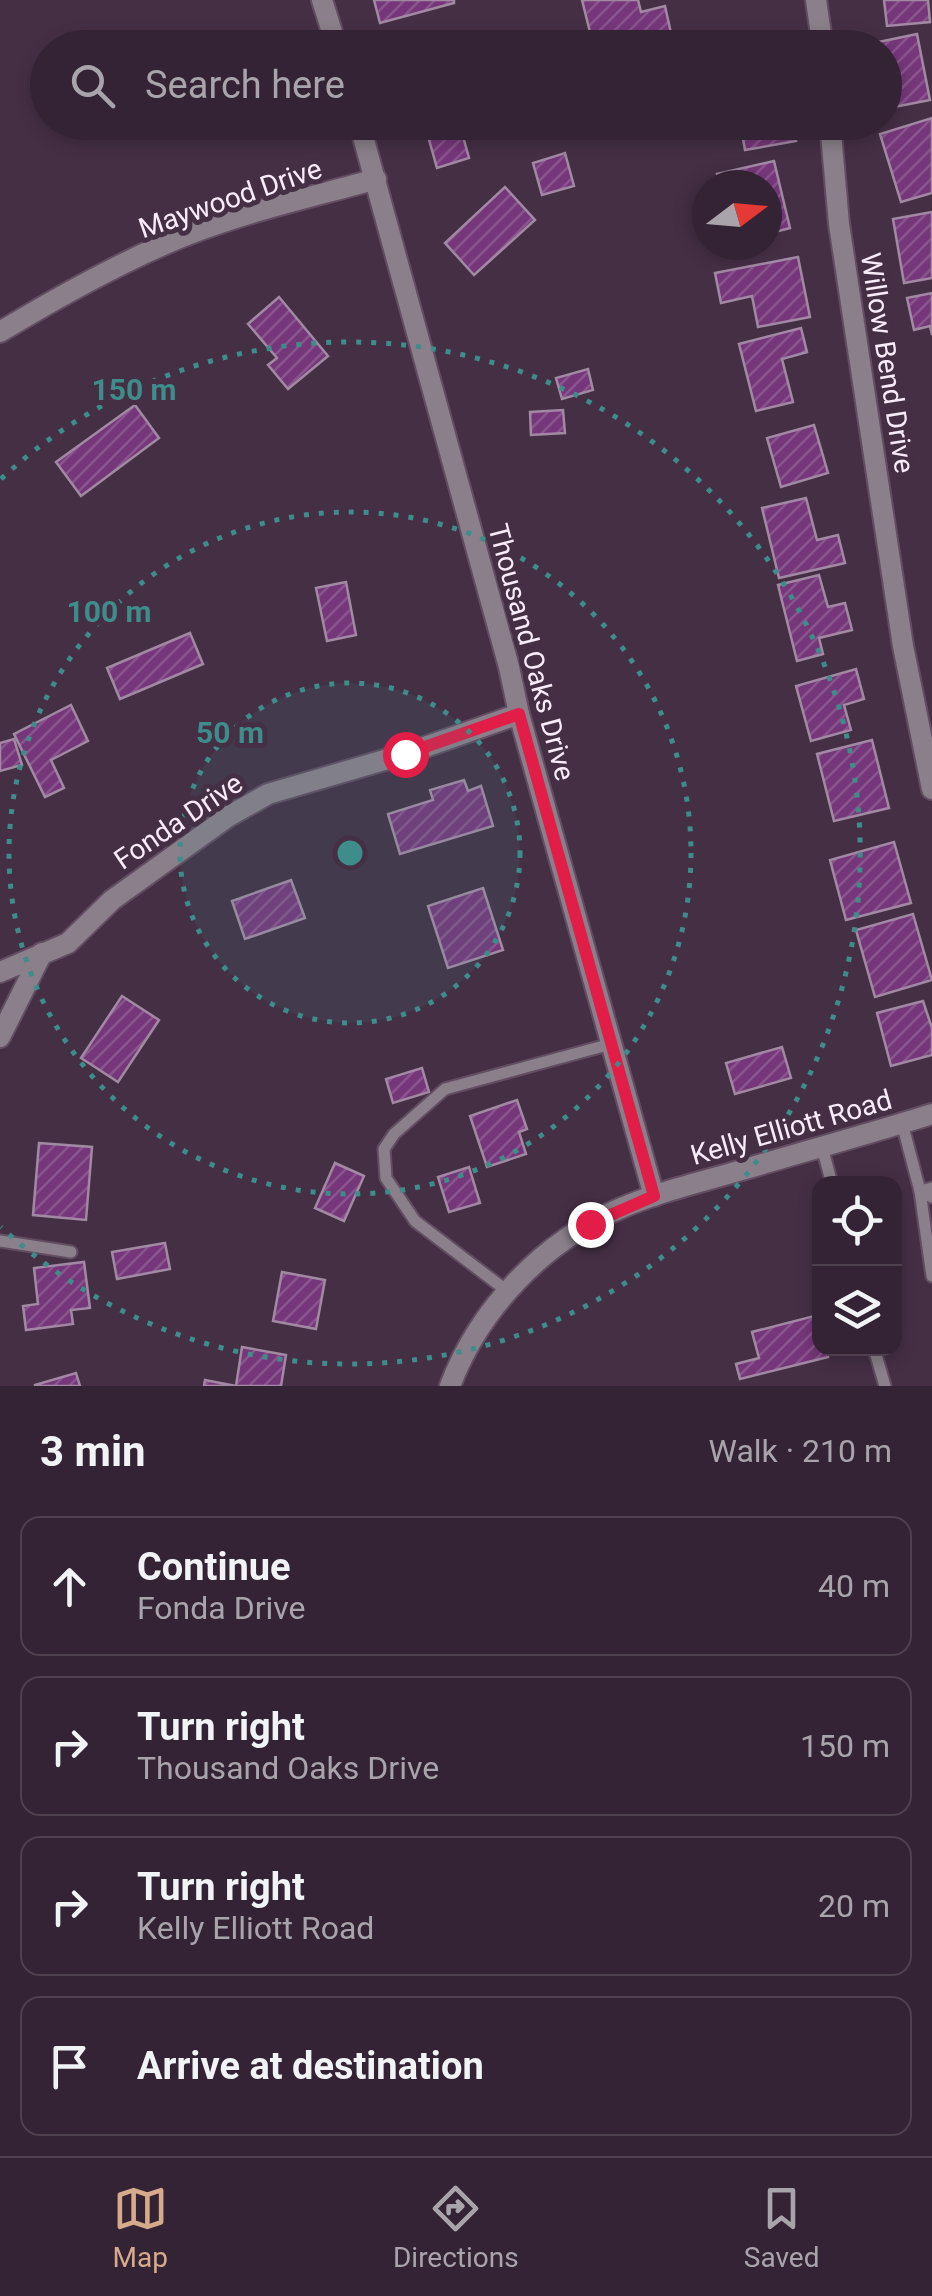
<!DOCTYPE html>
<html lang="en">
<head>
<meta charset="utf-8">
<style>
  :root { --surface:#342334; --page:#3f2f40; --text:#f1f3f6; --muted:#a9a4ac; --line:#4e404f; --accent:#d6ab8b }
  body { margin:0; font-family:Roboto,sans-serif; background:var(--page); color:var(--text) }
  .controls { position:absolute; right:30px; bottom:30px; display:grid; overflow:hidden; border-radius:20px; box-shadow:0 5px 15px #0003 }
  .controls button { width:90px; height:90px; display:grid; place-items:center; padding:0; border:0; border-bottom:2px solid var(--line); background:var(--surface); color:var(--text); font:50px sans-serif }
  .compass { position:absolute; left:692px; top:170px; width:90px; height:90px; border-radius:50%; background:var(--surface); box-shadow:0 5px 15px #0003; rotate:74deg }
  .stop { position:absolute; width:30px; height:30px; margin:-22px; border:8px solid #e11d48; border-radius:50%; background:#fff }
  .stop.end { background:#e11d48; border-color:#fff; box-shadow:0 2px 10px #0008 }
  .list { margin:0; padding:0; list-style:none }
  h2 { display:flex; justify-content:space-between; align-items:center; height:130px; margin:0; padding:0 40px; font-size:42px }
  h2 small { font-size:32px; font-weight:400; color:var(--muted) }
  .list li { display:grid; grid-template-columns:65px 1fr auto; gap:30px; align-items:center; box-sizing:border-box; height:140px; margin:0 20px 20px; padding:0 20px; border:2px solid var(--line); border-radius:20px }
  .list b { display:block; font-size:38px; white-space:nowrap }
  .list p { margin:0; font-size:32px; white-space:nowrap; color:var(--muted) }
  .list em { font-size:32px; font-style:normal; color:var(--muted) }
  .icon { flex:none; width:55px; height:55px; fill:none; stroke:currentColor; stroke-width:2; stroke-linecap:round; stroke-linejoin:round }
  .map { position:relative; flex:none; width:932px; height:1386px; overflow:hidden }
  .search { position:absolute; background:var(--surface); box-shadow:0 5px 15px #0003; left:30px; right:30px; top:30px; height:110px; display:flex; align-items:center; gap:25px; box-sizing:border-box; padding:0 35px; border-radius:55px; color:var(--muted); font-size:38px }
  .sheet { height:770px; background:var(--surface) }
  nav { display:flex; justify-content:space-around; align-items:center; box-sizing:border-box; height:140px; border-top:2px solid var(--line); background:var(--surface); font-size:28px; color:var(--muted) }
  nav a { display:grid; justify-items:center; gap:5px }
  nav .on { color:var(--accent) }
  .map>svg:first-child { display:block }
  .building { fill:url(#building-hatch); stroke:#a289a3; stroke-width:2.5 }
  .lines { fill:none; stroke-linecap:round; stroke-linejoin:round }
  .service-casing { stroke:#624d62; stroke-width:15 }
  .minor-casing { stroke:#624d62; stroke-width:24 }
  .tertiary-casing { stroke:#624d62; stroke-width:24 }
  .service { stroke:#8a7f8a; stroke-width:11 }
  .minor { stroke:#8a7f8a; stroke-width:20 }
  .tertiary { stroke:#8a7f8a; stroke-width:20 }
  .route { stroke:#e11d48; stroke-width:12 }
  .ring { fill:none; stroke:#3e8d8a; stroke-width:5; stroke-dasharray:5 10 }
  .labels { text-anchor:middle; stroke-width:10; stroke-linejoin:round; paint-order:stroke }
  .street-label { font-size:28px; fill:#f9ebf9; stroke:#452f45 }
  .centre { fill:#3e8d8a; stroke:#452f45; stroke-width:5 }
  .ring-label { font-size:30px; text-anchor:middle; font-weight:bold; fill:#3e8d8a; stroke:#452f45; stroke-width:10; stroke-linejoin:round; paint-order:stroke }
</style>
</head>
<body>
<div class="map">
<svg width="932" height="1386" viewBox="0 0 932 1386">
  <defs>
    <pattern id="building-hatch" width="6" height="6" patternUnits="userSpaceOnUse" patternTransform="scale(2.5)"><rect width="6" height="6" fill="#76377a"/><path d="M-1 1l2-2M0 6l6-6M5 7l2-2" fill="none" stroke="#8a548e"/></pattern>
  </defs>
  <rect width="100%" height="100%" fill="#452f45"/>
  <g class="building">
    <path d="M374,0h80v3l-74,20z"/>
    <path d="M582,0h56l3,12 24,-6 6,27 -58,15h-19z"/>
    <path d="M884,0h44l2,22 -43,4z"/>
    <path d="M917,34l13,66 -46,9v-61h-14l-1,-4z"/>
    <path d="M932,118v75l-31,9 -21,-68z"/>
    <path d="M424,122h35l10,36 -32,10z"/>
    <path d="M740,122h53l3,19 -51,9z"/>
    <path d="M565,153l9,33 -32,9 -9,-32z"/>
    <path d="M774,161l16,67 -23,6v-49h-47l-3,-11z"/>
    <path d="M505,187l30,33 -61,55 -29,-32z"/>
    <path d="M932,212v66l-28,5 -11,-64z"/>
    <path d="M798,257l12,60 -52,10 -6,-31 -31,7 -6,-30z"/>
    <path d="M932,293v42l-2,-9 -16,4 -7,-32z"/>
    <path d="M279,297l49,59 -40,33 -20,-24 9,-7 -29,-34z"/>
    <path d="M801,328l6,24 -25,7 11,43 -37,9 -17,-67z"/>
    <path d="M588,369l5,21 -31,9 -6,-21z"/>
    <path d="M135,405l24,33 -78,58 -25,-34z"/>
    <path d="M563,410l2,23 -34,2 -1,-23z"/>
    <path d="M814,425l14,48 -47,14 -14,-49z"/>
    <path d="M806,498l11,42 21,-5 7,28 -66,15 -17,-70z"/>
    <path d="M819,575l9,32 17,-4 7,27 -33,8 4,16 -26,7 -19,-76z"/>
    <path d="M346,582l10,53 -29,6 -11,-53z"/>
    <path d="M190,633l13,31 -83,35 -13,-31z"/>
    <path d="M856,669l8,30 -20,6 7,25 -40,11 -15,-55z"/>
    <path d="M71,705l17,36 -37,19 13,28 -19,9 -31,-63z"/>
    <path d="M14,739l8,26 -22,6v-28z"/>
    <path d="M872,740l17,68 -55,13 -17,-67z"/>
    <path d="M464,780l4,11 13,-5 12,40 -93,28 -12,-40 45,-14 -3,-10z"/>
    <path d="M894,842l17,61 -65,17 -16,-60z"/>
    <path d="M291,880l14,38 -60,21 -13,-38z"/>
    <path d="M483,888l20,62 -55,18 -20,-62z"/>
    <path d="M913,914l19,66 -57,17 -19,-67z"/>
    <path d="M122,996l37,24 -41,62 -37,-24z"/>
    <path d="M923,1001l9,27v27l-41,11 -14,-53z"/>
    <path d="M782,1047l9,31 -56,16 -9,-31z"/>
    <path d="M422,1068l7,24 -36,11 -7,-24z"/>
    <path d="M517,1100l10,29 -8,3 7,22 -39,13 -17,-51z"/>
    <path d="M39,1143l53,4 -6,73 -53,-5z"/>
    <path d="M335,1163l29,13 -20,45 -29,-13z"/>
    <path d="M469,1167l11,36 -31,9 -11,-35z"/>
    <path d="M165,1243l5,26 -53,10 -5,-27z"/>
    <path d="M84,1262l6,46 -19,2 2,14 -47,6 -3,-24 15,-2 -4,-36z"/>
    <path d="M282,1272l43,8 -9,49 -43,-8z"/>
    <path d="M818,1315l2,33h6l2,9 -88,22 -4,-15 23,-6 -7,-26z"/>
    <path d="M242,1347l44,8 -5,31h-77l1,-6 31,6z"/>
    <path d="M76,1373l4,13h-45v-1z"/>
  </g>
  <g class="lines">
    <defs>
      <g id="service">
        <path d="M902,1123l18,68 12,6"/>
        <path d="M822,1147l10,37"/>
        <path d="M932,1188l-12,3 12,85"/>
        <path d="M0,1241l71,11"/>
        <path d="M507,1291l-92,-70 -29,-43 -2,-29 10,-15 51,-45 166,-45"/>
        <path d="M874,1348l11,38"/>
      </g>
      <g id="minor">
        <path d="M322,0l15,48"/>
        <path d="M816,0l7,48"/>
        <path d="M359,122l150,545 10,47 135,482"/>
        <path d="M830,122l9,102 64,422 29,143"/>
        <path d="M0,332c53,-32 106,-62 163,-87 67,-30 142,-46 213,-66"/>
        <path d="M0,972l68,-29 44,-43 117,-84 39,-22 137,-40 114,-40"/>
        <path d="M0,1037l42,-84"/>
      </g>
      <path id="tertiary" d="M450,1386c29,-77 93,-144 169,-177 39,-17 82,-27 123,-39 63,-19 127,-36 190,-56"/>
    </defs>
    <use href="#service" class="service-casing"/>
    <use href="#minor" class="minor-casing"/>
    <use href="#tertiary" class="tertiary-casing"/>
    <use href="#service" class="service"/>
    <use href="#minor" class="minor"/>
    <use href="#tertiary" class="tertiary"/>
  </g>
  <g class="lines">
    <path class="route" d="M405,754l114,-40 135,482 -64,28"/>
  </g>
  <circle cx="350" cy="853" r="170" fill="#3e8d8a" fill-opacity=".12"/>
  <g class="ring">
    <circle cx="350" cy="853" r="170"/>
    <circle cx="350" cy="853" r="341"/>
    <path d="M1 479A511 511 0 1 1 1 1227"/>
  </g>
  <g class="labels">
    <g class="street-label">
      <text transform="translate(230 198) rotate(-19)" y="10">Maywood Drive</text>
      <text transform="translate(888 363) rotate(81)" y="10">Willow Bend Drive</text>
      <text transform="translate(532 652) rotate(75)" y="10">Thousand Oaks Drive</text>
      <text transform="translate(178 821) rotate(-34)" y="10">Fonda Drive</text>
      <text transform="translate(791 1127) rotate(-16)" y="10">Kelly Elliott Road</text>
    </g>
  </g>
  <circle cx="350" cy="853" r="15" class="centre"/>
  <g class="ring-label">
    <text x="134" y="400">150 m</text>
    <text x="109" y="622">100 m</text>
    <text x="230" y="743">50 m</text>
  </g>
</svg>
<div class="controls">
<button><svg class="icon" aria-label="locate" viewBox="0 0 24 24"><circle cx="12" cy="12" r="6"/><path d="M12 2v4M12 18v4M2 12h4M18 12h4"/></svg></button>
<button><svg class="icon" aria-label="layers" viewBox="0 0 24 24"><path d="M12 4l9 5-9 5-9-5zM3 14l9 5 9-5"/></svg></button>
</div>
<svg class="compass" viewBox="-18 -18 36 36"><path d="M0-13l5 13h-10z" fill="#e53935"/><path d="M0 13l5-13h-10z" fill="#a9a4ac"/></svg>
<div class="stop" style="left:405px;top:754px"></div>
<div class="stop end" style="left:590px;top:1224px"></div>
<div class="search"><svg class="icon" aria-label="search" viewBox="0 0 24 24"><circle cx="10" cy="10" r="6"/><path d="M15 15l6 6"/></svg>Search here</div>
</div>
<section class="sheet">
<h2>3 min<small>Walk · 210 m</small></h2>
<ul class="list">
<li><svg class="icon" aria-label="ahead" viewBox="0 0 24 24"><path d="M12 20V5M6 11l6-6 6 6"/></svg><div><b>Continue</b><p>Fonda Drive</p></div><em>40 m</em></li>
<li><svg class="icon" aria-label="right" viewBox="0 0 24 24"><path d="M7 20v-9h11M14 6l5 5-5 5"/></svg><div><b>Turn right</b><p>Thousand Oaks Drive</p></div><em>150 m</em></li>
<li><svg class="icon" aria-label="right" viewBox="0 0 24 24"><path d="M7 20v-9h11M14 6l5 5-5 5"/></svg><div><b>Turn right</b><p>Kelly Elliott Road</p></div><em>20 m</em></li>
<li><svg class="icon" aria-label="arrive" viewBox="0 0 24 24"><path d="M6 21V4h12l-3 4 3 4H6"/></svg><div><b>Arrive at destination</b></div></li>
</ul>
</section>
<nav>
<a class="on"><svg class="icon" aria-label="map" viewBox="0 0 24 24"><path d="M3 6l6-2 6 2 6-2v14l-6 2-6-2-6 2zM9 4v14M15 6v14"/></svg>Map</a>
<a><svg class="icon" aria-label="directions" viewBox="0 0 24 24"><path d="M12 3l9 9-9 9-9-9zM9 14v-3h6M13 9l2 2-2 2"/></svg>Directions</a>
<a><svg class="icon" aria-label="saved" viewBox="0 0 24 24"><path d="M7 4h10v16l-5-4-5 4z"/></svg>Saved</a>
</nav>
</body>
</html>
